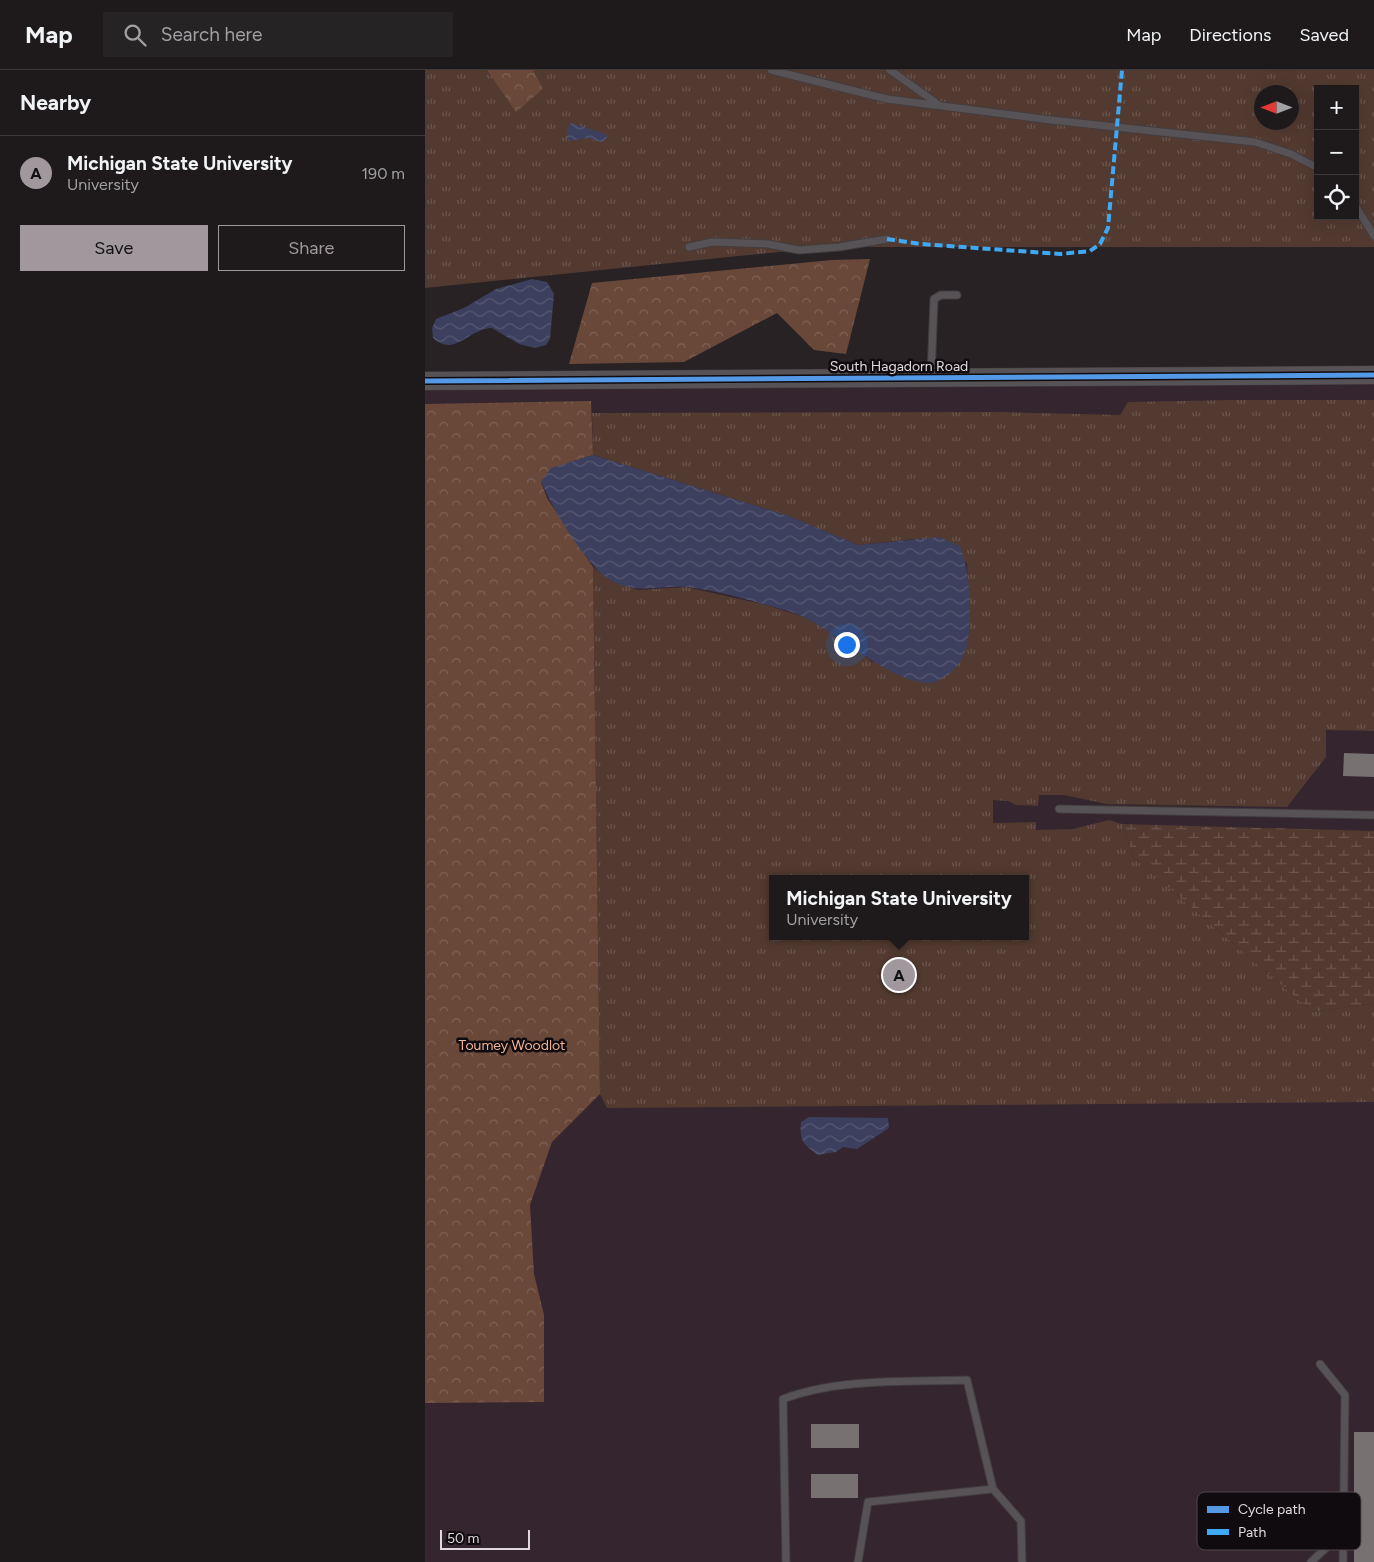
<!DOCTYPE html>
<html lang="en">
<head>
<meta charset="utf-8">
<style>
  :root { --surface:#1e1a1c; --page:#262325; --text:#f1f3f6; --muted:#a1a1a3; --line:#3c383b; --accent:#a0989d }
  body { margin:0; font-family:Figtree,sans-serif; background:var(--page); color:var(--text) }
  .controls { position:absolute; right:15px; top:15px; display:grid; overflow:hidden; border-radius:0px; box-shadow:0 5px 20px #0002 }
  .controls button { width:45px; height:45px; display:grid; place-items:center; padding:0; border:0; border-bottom:1px solid var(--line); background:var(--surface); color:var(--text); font:25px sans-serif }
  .compass { position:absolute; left:829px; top:15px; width:45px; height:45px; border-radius:50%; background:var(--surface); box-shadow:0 5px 20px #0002; rotate:270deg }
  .scale { position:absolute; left:15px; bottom:12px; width:90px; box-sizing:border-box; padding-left:5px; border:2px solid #e0d8dd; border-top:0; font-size:14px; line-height:18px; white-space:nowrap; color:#e0d8dd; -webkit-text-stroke:4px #100b0e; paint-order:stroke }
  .you { position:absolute; left:421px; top:574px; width:18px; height:18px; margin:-12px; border:4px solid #fff; border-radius:50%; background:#1a73e8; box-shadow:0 0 0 8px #1a73e833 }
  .badge { display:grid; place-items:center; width:32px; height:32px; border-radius:50%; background:var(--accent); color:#111; font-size:16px; font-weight:700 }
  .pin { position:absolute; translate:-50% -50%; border:2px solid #fff; box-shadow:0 1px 5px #0006 }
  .popup { position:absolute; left:344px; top:805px; width:260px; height:65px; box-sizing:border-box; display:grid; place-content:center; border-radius:0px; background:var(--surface); filter:drop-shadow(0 1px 4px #0005); font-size:16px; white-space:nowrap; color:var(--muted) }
  .popup b { font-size:19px; color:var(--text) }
  .popup::after { content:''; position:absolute; left:50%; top:100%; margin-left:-10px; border:10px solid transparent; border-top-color:var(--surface) }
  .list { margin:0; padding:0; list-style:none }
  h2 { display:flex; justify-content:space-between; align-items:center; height:65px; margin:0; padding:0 20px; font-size:21px }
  h2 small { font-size:16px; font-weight:400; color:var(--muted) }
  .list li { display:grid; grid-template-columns:32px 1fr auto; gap:15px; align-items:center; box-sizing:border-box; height:75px; padding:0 20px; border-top:1px solid var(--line) }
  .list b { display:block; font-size:19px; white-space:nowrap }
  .list p { margin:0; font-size:16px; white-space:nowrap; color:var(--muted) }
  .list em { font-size:16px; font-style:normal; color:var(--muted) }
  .actions { display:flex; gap:10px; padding:15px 20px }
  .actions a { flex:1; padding:11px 0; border:1px solid var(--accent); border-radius:0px; text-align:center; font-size:18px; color:var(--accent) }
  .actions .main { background:var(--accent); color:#111 }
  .icon { flex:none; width:28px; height:28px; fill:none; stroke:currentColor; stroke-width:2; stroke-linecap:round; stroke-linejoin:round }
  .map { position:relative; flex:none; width:949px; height:1492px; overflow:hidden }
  header { display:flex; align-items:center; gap:30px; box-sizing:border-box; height:70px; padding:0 25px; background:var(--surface); border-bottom:1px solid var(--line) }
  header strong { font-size:24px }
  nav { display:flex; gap:28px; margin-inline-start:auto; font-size:18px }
  .search { width:350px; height:45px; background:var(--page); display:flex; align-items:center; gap:12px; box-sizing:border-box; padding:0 18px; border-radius:0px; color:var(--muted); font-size:19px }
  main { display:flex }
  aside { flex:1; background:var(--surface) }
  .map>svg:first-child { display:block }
  .built { fill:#35252f; fill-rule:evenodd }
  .grass { fill:url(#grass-tufts); fill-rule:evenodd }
  .forest { fill:url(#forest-crowns) }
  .wetland { fill:url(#wetland-marsh) }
  .water { fill:url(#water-waves) }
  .building { fill:#777172 }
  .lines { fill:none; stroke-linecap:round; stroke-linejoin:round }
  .service-casing { stroke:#423d3f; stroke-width:9 }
  .tertiary-casing { stroke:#423d3f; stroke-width:19 }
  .service { stroke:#575255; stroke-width:7 }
  .tertiary { stroke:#575255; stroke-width:18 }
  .quiet { stroke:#3fa9f5; stroke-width:4; stroke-dasharray:8 4; stroke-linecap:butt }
  .cycleway-casing { stroke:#100b0e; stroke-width:8 }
  .cycleway { stroke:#5399e6; stroke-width:5 }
  .labels { text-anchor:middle; stroke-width:5; stroke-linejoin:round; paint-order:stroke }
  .street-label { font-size:14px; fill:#e0d8dd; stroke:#100b0e }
  .park-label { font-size:14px; fill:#f5b396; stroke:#100b0e }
  .key { fill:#100b0e; stroke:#4e484c; stroke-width:1 }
  .key-label { font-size:14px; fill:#e0d8dd }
</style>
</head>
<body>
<header>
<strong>Map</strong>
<div class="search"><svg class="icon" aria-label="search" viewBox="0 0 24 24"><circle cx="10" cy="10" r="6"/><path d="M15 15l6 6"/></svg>Search here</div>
<nav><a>Map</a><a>Directions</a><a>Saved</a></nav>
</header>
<main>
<aside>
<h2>Nearby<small></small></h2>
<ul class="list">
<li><span class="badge">A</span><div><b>Michigan State University</b><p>University</p></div><em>190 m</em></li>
</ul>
<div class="actions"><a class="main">Save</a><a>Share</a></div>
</aside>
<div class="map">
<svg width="949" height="1492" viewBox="0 0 949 1492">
  <defs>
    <pattern id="grass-tufts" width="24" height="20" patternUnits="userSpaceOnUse" patternTransform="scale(1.25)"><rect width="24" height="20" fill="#523a30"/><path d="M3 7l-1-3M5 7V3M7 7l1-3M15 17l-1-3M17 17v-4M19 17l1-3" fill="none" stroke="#6b564e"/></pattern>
    <pattern id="forest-crowns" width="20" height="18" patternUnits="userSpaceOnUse" patternTransform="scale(1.25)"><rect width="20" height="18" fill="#69483a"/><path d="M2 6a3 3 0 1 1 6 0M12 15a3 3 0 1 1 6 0" fill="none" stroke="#7e6256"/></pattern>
    <pattern id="wetland-marsh" width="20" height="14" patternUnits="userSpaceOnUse" patternTransform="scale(1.25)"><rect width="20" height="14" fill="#523a30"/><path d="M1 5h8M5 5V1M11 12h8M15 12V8" fill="none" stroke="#6b564e"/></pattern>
    <pattern id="water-waves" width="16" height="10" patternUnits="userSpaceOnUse" patternTransform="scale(1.25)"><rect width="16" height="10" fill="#3c3f5d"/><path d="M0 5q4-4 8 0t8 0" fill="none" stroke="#585a74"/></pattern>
  </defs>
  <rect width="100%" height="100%" fill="#282225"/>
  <path class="built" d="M949,313v1179h-949v-1174zM348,809h252v57h-252z"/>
  <g class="grass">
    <path d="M0,0h949v177h-547l-402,41zM893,19h37v127h-37zM836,22h30v30h-30z"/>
    <path d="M808,330h141v331l-48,-1v27l-39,50 -180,-3 -43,-9h-25l-1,11 -22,-1 -8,-4 -15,-1v23l43,-1v8l37,-1 36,-9 13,4 11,33 180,155 61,-9v99l-767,6 -7,-14 -7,-527 19,14 26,9 48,-3 80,18 39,12 40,24 27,21 97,-29 -2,-70 -53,-24 -56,6 -69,-29 -196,-61 -1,-42 408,-1 120,3 8,-13zM348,809h252v57h-252z"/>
  </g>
  <g class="forest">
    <path d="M62,0h46l10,19 -27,23z"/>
    <path d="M445,189l-24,95 -32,-4 -37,-37 -93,49 -115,2 23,-81 240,-23z"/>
    <path d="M166,331l2,54 -23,7 -29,20 6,16 46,69 7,527 -48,48 -22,63 4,69 10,41v87l-119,1v-999z"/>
  </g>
  <path class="wetland" d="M697,754l252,7v172l-61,9 -180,-155z"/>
  <g class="water">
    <path d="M146,53l35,11 1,4 -5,4 -15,-4 -17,3 -3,-3v-9z"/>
    <path d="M107,209l15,3 7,12 -4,45 -4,6 -11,3 -16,-4 -27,-16c-23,0 -37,30 -59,10l-1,-10 4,-9 28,-11 32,-19z"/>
    <path d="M168,385l196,61 69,29 82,-8 20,9c11,27 12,72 7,100 -3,11 -9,21 -18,28 -4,2 -9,6 -13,8 -31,10 -101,-49 -130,-64 -11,-6 -26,-9 -39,-13 -22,-6 -58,-16 -81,-18 -27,-2 -47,8 -74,-6 -24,-12 -61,-74 -71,-100l10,-13z"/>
    <path d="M384,1047l79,1 1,10 -32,21 -14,-2 -7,5 -18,3c-14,-10 -19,-14 -17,-33z"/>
  </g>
  <g class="building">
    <path d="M919,683l30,1v23l-31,-1z"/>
    <rect x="386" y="1354" width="48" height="24"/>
    <rect x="929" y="1362" width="20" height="130"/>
    <rect x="386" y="1404" width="47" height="24"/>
  </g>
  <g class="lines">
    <defs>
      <g id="service">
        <path d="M346,0l116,29 164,21 204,22 36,12 27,14"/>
        <path d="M465,0l49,35"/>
        <path d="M930,135l19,31"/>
        <path d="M264,177l23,-5 56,2 31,6 40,-3 48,-8"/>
        <path d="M506,307l3,-78 7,-4h16"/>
        <path d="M634,739l315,6"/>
        <path d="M895,1294l25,31 -2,167"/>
        <path d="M361,1492l-3,-163c56,-21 124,-17 184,-19l26,109 28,32 1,41"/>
        <path d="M433,1492l10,-60 125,-13"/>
        <path d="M886,1492l32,-30"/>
      </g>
      <path id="tertiary" d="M0,311l949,-6"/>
    </defs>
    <use href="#service" class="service-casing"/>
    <use href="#tertiary" class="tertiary-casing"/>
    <use href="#service" class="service"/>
    <use href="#tertiary" class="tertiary"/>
    <path class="quiet" d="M462,169l34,5 139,10 30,-3 10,-7 8,-16 14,-158"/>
    <defs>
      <path id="cycleway" d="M0,311l949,-6"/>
    </defs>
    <use href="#cycleway" class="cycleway-casing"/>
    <use href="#cycleway" class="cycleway"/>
  </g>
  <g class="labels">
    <g class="street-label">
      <text x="474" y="301">South Hagadorn Road</text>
    </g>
    <g class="park-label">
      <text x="87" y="980">Toumey Woodlot</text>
    </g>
  </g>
  <rect x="772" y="1422" width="164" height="58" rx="8" class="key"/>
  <rect x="782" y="1436" width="22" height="7" fill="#5399e6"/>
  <rect x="782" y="1459" width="22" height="6" fill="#3fa9f5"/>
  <g class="key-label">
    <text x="813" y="1444">Cycle path</text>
    <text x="813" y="1467">Path</text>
  </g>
</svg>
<div class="controls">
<button>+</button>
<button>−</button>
<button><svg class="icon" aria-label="locate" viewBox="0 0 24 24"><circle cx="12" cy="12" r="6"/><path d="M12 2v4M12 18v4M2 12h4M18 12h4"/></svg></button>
</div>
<svg class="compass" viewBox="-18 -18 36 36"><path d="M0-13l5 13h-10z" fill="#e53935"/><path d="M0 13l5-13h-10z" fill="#a1a1a3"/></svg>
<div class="scale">50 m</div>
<div class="you"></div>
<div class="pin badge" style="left:474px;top:905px">A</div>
<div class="popup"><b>Michigan State University</b>University</div>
</div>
</main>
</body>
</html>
